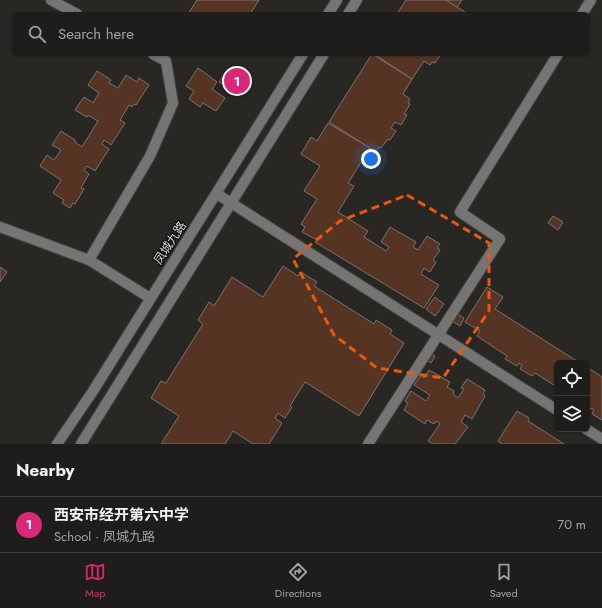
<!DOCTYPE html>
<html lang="en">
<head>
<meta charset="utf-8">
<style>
  :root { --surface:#1f1d1b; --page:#2c2a28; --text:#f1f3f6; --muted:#a1a2a3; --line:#3c3b3a; --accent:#db2777 }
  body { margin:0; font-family:Jost,"Noto Sans SC",sans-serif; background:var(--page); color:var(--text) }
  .controls { position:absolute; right:12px; bottom:12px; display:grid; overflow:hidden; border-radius:6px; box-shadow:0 1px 3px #0004 }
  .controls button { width:36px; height:36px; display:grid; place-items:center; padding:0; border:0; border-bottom:1px solid var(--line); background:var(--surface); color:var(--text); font:20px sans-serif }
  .you { position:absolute; left:371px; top:159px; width:14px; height:14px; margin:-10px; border:3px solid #fff; border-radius:50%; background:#1a73e8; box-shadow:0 0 0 6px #1a73e833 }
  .badge { display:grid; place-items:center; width:26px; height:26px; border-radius:50%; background:var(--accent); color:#fff; font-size:13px; font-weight:700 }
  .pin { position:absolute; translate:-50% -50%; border:2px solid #fff; box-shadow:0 1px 4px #0006 }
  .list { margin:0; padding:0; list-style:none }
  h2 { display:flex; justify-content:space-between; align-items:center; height:52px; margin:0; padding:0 16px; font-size:17px }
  h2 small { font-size:13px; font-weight:400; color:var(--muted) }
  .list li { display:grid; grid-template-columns:26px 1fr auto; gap:12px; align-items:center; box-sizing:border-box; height:56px; padding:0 16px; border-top:1px solid var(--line) }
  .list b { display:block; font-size:15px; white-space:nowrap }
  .list p { margin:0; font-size:13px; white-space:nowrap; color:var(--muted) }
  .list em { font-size:13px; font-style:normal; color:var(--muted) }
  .icon { flex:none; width:22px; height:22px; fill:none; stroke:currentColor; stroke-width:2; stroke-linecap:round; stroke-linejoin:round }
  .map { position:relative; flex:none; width:602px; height:444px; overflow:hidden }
  .search { position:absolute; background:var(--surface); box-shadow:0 1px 3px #0004; left:12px; right:12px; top:12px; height:44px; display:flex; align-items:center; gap:10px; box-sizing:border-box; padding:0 14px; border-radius:6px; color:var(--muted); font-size:15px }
  .sheet { height:108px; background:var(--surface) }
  nav { display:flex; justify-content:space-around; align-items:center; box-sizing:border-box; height:56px; border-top:1px solid var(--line); background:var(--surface); font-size:11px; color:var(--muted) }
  nav a { display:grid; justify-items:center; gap:2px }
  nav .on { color:var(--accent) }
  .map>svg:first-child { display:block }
  .building { fill:#553424; stroke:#787472 }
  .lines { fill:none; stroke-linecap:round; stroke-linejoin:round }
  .minor-casing { stroke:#464441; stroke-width:12 }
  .minor { stroke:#767573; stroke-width:10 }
  .marked { fill:none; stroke:#e8590c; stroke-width:3; stroke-dasharray:8 5; stroke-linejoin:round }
  .labels { text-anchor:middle; stroke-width:3; stroke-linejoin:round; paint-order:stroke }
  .street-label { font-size:12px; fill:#dcdad8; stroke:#11100f }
</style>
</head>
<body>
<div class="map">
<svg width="602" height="444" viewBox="0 0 602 444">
  <rect width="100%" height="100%" fill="#292724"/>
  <g class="building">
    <path d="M197,0h62l-9,14h-62z"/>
    <path d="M406,0h40l19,12 -2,2h-66z"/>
    <path d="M446,0h16l-5,7z"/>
    <path d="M372,54l40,25 -9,15 7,5 -2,4 2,1 -6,10 3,1 -6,10 -6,-3 -4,6 5,3 -6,9 -2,-1 -7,9 -2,-1 -3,5 -47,-30z"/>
    <path d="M374,54h67l-6,9 -3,-1 -2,3 -6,-4 -12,18z"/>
    <path d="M198,68l19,14 -5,7 13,9 -9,13 -13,-8 -3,4 -11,-8 5,-8 -8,-5z"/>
    <path d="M97,71l14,9 -2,3 9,5 8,-13 11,7 2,-4 10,7 -13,20 -2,-1 -2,3 -3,-2 -9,15 5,3 -14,22 -7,-5 -2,4 7,5 -14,22 -8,-5 -3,4 5,4 -8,14 3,1 -9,15 -2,-1 -3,5 -8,-5 2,-3 -11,-7 8,-13 -21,-14 7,-11 7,5 7,-10 -9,-5 9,-14 14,9v2l7,5 16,-26 -10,-6 -1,2 -12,-7 9,-13 9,6 6,-10 -11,-8z"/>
    <path d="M224,75l9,7 -4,7 -10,-7z"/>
    <path d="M328,123l42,25 -22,35 6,3 -16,26 30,19 -4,6 22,14 3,-4 -8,-5 9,-15 26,15 -3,5 5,3 9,-14 13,8 -3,4 3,2 -7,10 3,2 -6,10 -6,-4 -3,6 18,11 -15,23 -109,-66 2,-2 -15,-8 3,-5 -4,-3 16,-25 -13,-8 16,-25 -19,-12 10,-17 6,4z"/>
    <path d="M553,216l10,6 -5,8 -10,-7z"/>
    <path d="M283,266l15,10 3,-4 16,10 -3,4 60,38 2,-4 16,10 -2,4 14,9 -45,73 -54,-34 -15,24 2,1 -7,11 -7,-5 -3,5 7,5 -13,21h-16l-20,-13 -8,13h-64l18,-28 -28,-18 10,-17 5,2 37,-59 -5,-4 11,-18 5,4 18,-29 31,20z"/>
    <path d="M0,267l7,5 -7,10z"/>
    <path d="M487,287l16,10 -8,12 85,54h-23v24l-22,-14 -3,3 -12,-7 2,-4 -3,-2 -2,3 -12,-7 2,-3 -30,-20 3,-5 -15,-9z"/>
    <path d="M435,297l9,7 -9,12 -9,-7z"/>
    <path d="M456,313l8,5 -4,8 -8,-5z"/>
    <path d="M427,351l8,5 -4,7 -8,-5z"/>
    <path d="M587,367l15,10v43l-10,-6 2,-4 -3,-2 -2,3 -2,-1z"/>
    <path d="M429,370l21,12 -3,5 7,4 -1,3 5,4 6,-9 -3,-1 6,-9 18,11 -2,4 2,2 -13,23 -7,-4 -4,7 7,5 -13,17h-22l-5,-3 12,-17 -4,-3 -2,3 -7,-4 -2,4 -21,-14 4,-7 -3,-2 6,-10 15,10 4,-6 -16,-10 7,-10 3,3z"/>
    <path d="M517,411l12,7 -1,3 36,23h-62l-4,-3z"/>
  </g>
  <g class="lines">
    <defs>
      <g id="minor">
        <path d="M51,0l26,14"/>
        <path d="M328,14l9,-14"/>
        <path d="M348,14l9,-14"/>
        <path d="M582,14l9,-14"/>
        <path d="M217,194l340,216"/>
        <path d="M0,227l89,33"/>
        <path d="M150,298l-61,-38 61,-104 23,-53 -7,-42 -13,-7"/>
        <path d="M586,429l16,10"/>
        <path d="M57,444l36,-53 210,-337"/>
        <path d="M81,444l243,-390"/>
        <path d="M368,444l132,-205 -40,-27 98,-158"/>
      </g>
    </defs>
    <use href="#minor" class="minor-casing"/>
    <use href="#minor" class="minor"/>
  </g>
  <path class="marked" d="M407,195l82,48v68l-46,67 -66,-10 -43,-33 -41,-76 47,-38z"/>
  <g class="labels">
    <g class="street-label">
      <text transform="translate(170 243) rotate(-57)" y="4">凤城九路</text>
    </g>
  </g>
</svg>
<div class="controls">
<button><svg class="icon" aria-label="locate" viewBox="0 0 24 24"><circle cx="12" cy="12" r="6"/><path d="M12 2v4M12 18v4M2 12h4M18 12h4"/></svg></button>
<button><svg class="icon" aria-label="layers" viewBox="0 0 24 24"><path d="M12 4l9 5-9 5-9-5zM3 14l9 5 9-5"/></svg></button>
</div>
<div class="you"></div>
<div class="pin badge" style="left:237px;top:81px">1</div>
<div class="search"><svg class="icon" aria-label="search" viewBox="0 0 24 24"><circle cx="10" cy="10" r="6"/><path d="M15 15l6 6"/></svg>Search here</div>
</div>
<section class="sheet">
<h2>Nearby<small></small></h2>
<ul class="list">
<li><span class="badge">1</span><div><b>西安市经开第六中学</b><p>School · 凤城九路</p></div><em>70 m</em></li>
</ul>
</section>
<nav>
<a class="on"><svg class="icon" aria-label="map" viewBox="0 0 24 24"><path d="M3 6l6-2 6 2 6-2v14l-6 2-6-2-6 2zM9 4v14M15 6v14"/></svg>Map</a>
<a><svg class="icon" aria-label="directions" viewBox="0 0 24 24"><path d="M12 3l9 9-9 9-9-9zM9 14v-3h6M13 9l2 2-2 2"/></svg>Directions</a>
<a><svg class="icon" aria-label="saved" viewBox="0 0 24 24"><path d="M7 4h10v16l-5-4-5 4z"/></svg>Saved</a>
</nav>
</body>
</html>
